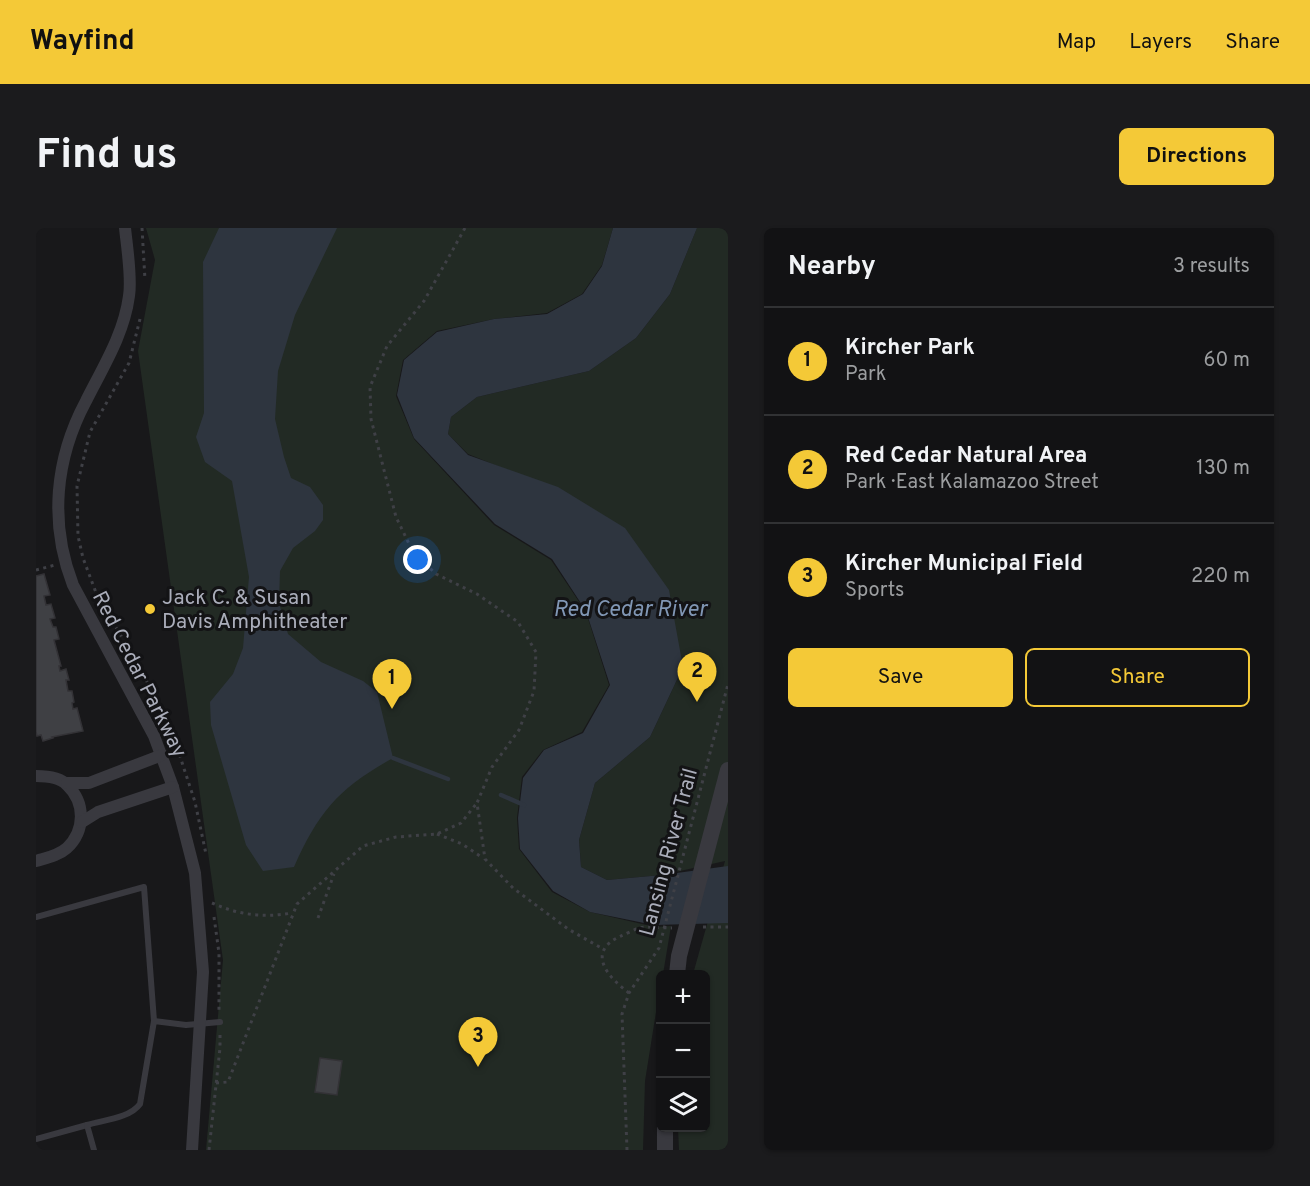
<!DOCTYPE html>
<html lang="en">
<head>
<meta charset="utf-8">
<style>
  :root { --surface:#121214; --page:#1b1b1d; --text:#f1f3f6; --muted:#9c9ea0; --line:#313234; --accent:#f4c937 }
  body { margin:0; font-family:Overpass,sans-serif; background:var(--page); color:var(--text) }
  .controls { position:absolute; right:18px; bottom:18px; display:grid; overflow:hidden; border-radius:9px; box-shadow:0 2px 4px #0004 }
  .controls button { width:54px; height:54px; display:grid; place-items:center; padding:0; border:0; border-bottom:2px solid var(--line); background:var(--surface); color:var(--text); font:30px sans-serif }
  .you { position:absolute; left:382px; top:332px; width:21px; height:21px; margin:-15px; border:4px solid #fff; border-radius:50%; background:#1a73e8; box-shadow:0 0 0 9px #1a73e833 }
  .badge { display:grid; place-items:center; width:39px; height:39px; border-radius:50%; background:var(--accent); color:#111; font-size:20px; font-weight:700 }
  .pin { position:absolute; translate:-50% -50px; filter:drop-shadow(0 2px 3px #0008) }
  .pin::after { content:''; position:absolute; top:32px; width:21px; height:18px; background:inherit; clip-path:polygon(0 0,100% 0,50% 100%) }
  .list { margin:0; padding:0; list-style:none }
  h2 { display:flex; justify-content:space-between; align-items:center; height:78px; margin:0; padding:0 24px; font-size:26px }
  h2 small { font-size:20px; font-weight:400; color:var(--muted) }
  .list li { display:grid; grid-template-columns:39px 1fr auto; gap:18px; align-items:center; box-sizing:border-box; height:108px; padding:0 24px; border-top:2px solid var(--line) }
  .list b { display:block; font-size:22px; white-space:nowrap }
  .list p { margin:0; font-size:20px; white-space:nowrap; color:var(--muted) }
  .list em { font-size:20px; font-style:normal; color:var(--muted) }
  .actions { display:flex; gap:12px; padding:18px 24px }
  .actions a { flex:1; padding:14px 0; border:2px solid var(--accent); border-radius:9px; text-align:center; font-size:21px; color:var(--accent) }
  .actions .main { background:var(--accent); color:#111 }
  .icon { flex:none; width:33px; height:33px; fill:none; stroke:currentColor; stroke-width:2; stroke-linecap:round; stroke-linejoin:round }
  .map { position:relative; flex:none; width:692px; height:922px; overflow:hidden; border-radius:9px }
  header { display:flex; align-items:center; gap:36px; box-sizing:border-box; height:84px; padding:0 30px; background:var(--accent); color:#111 }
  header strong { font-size:28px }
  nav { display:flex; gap:33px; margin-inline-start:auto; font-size:21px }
  .intro { display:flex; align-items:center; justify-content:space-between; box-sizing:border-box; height:144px; padding:0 36px }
  h1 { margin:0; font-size:42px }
  .button { padding:15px 27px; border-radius:9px; background:var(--accent); color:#111; font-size:21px; font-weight:700 }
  main { display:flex; gap:36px; padding:0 36px }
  aside { flex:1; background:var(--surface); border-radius:9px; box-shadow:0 2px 4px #0004 }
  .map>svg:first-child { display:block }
  .green { fill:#222a24 }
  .water { fill:#2e353f }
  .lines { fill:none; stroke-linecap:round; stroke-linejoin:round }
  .stream { stroke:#2e353f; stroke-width:4.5 }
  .building { fill:#3f4044; stroke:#333236; stroke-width:1.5 }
  .path { stroke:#3f4046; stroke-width:3; stroke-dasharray:3 4.5; stroke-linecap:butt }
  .service { stroke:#39393f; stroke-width:6 }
  .minor { stroke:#39393f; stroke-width:12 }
  .tertiary { stroke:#39393f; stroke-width:16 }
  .poi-dot { fill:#f4c937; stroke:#131315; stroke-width:2 }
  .labels { text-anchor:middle; stroke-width:6; stroke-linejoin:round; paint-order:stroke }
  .poi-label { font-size:21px; fill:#aaadba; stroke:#131315; text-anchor:start }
  .street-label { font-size:21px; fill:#aaadba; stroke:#131315 }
  .water-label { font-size:22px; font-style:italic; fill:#8197b5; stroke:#131315 }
</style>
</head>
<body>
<header>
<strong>Wayfind</strong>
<nav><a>Map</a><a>Layers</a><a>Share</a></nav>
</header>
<div class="intro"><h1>Find us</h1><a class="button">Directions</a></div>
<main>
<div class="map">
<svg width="692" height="922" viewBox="0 0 692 922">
  <rect width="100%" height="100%" fill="#18181a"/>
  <g class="green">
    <path d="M110,0h467l-11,37 -20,29 -35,19 -53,6 -57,12 -34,29 -7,36 18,43 80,86 57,35 35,52 23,73 -27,47 -39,18 -21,27 -5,41 2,31 33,43 38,20 65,15 16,-1 -8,48h-3v13l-15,94 -2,69h-437l17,-190 -85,-609 17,-91z"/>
    <path d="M661,0h31v922h-49l-1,-22h28v-154h-13l32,-113 -63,14 -55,5 -26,-13 -2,-27 16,-57 55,-46 33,-70 -178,-198 -37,-15 -20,-20 3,-17 26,-20 112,-26 47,-33 34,-44z"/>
  </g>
  <g class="water">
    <path d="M183,0h118l-42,87 -17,56 -3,48 9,38 7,21 19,9 13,18v15l-8,11 -22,17 -13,23 -1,32 9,31 33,28 42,19 14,11 16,66c-54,30 -74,53 -99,109l-31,4 -17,-26 -35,-120 -1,-23 23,-28 10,-26 6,-71 -17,-96 -27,-19 -9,-25 8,-24 -1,-151z"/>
    <path d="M577,0h84l-27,66 -34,44 -47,33 -112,26 -26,20 -3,17 20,21 90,32 67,41 44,62 14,77 -33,70 -55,46 -16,57 2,27 26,13 55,-5 66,-9v57l-74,2 -64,-13 -37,-21 -33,-42 -2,-31 5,-40 21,-28 39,-17 27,-48 -24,-74 -34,-52 -57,-35 -81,-86 -17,-43 7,-35 33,-28 57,-13 53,-5 36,-20 19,-28z"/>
  </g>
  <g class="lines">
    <g class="stream">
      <path d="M357,530l55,21"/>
      <path d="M465,567l23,10"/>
    </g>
  </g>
  <g class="building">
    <path d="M8,346l6,21 -6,1 2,9 5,-1 4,14 -5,1 3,8h3l3,12 -5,1 7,26h-2l1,5 6,-2 3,11h-3l2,11h4l2,11 -2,1 1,6 4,-1 6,23 -31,6 1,1 -10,3 -2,-6 -4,1 -1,-4v-156z"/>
    <path d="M284,830l22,3 -5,34 -22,-3z"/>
  </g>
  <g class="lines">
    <g class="path">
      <path d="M106,0l3,52"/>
      <path d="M429,0l-41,73 -37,45 -17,41 1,32 25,98 17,35 23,22 41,20 41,28 18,30 -2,39 -15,39 -27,37 -15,36 8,56 28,29 55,41 35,20"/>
      <path d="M104,91l-11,44 -39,69 -13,54 1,50 5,22 15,40 39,64 34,67 24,73 11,52"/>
      <path d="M0,342l19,-5"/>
      <path d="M401,606l25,10 21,14"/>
      <path d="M176,675c27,12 51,15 80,10"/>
      <path d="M178,689l5,36v59"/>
      <path d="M282,690l16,-44"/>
      <path d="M667,699h25"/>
      <path d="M593,765c-21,-16 -44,-41 -8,-57 5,-2 12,-6 18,-8 10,-2 23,0 33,0"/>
      <path d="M180,855l12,-1 69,-178 66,-58 33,-9 41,-3 24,-11 16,-20"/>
      <path d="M173,922l11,-102v-17"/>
      <path d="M591,922l-5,-136 7,-21 30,-45 69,-264"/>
    </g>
    <g class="service">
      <path d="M0,689l108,-30 10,134"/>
      <path d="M0,911l51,-14"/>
      <path d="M58,922l-7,-25c17,-5 43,-7 53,-21l14,-83 32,4 34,-3"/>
    </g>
    <g class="minor">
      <path d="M89,0c2,19 7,50 4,68 -5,38 -26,71 -43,105 -31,58 -37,122 -13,184l81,151 19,51 22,86 8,99 -11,178"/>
      <path d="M0,548c10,0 24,1 31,9 19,18 18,46 0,63 -9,8 -21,10 -31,13"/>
      <path d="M31,555h22l73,-28"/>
      <path d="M46,594l16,-10 75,-25"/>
    </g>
    <g class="tertiary">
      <path d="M641,746l2,-18 49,-186"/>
      <path d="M629,900v22"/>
    </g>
  </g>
  <circle class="poi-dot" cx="114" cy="381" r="6"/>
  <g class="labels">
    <g class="poi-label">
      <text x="126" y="376">Jack C. &amp; Susan<tspan x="126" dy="24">Davis Amphitheater</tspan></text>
    </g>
    <g class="street-label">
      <text transform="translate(104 446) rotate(63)" y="7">Red Cedar Parkway</text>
      <text transform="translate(632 624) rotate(-75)" y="7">Lansing River Trail</text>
    </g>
    <g class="water-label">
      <text x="594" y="388">Red Cedar River</text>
    </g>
  </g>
</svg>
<div class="controls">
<button>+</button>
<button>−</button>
<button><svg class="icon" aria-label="layers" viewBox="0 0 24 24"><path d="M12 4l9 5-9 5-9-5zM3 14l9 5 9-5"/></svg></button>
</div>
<div class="you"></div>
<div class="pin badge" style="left:356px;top:481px">1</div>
<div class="pin badge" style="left:661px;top:474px">2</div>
<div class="pin badge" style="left:442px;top:839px">3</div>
</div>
<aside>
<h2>Nearby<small>3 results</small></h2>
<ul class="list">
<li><span class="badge">1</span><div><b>Kircher Park</b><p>Park</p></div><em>60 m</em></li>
<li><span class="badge">2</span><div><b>Red Cedar Natural Area</b><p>Park · East Kalamazoo Street</p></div><em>130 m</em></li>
<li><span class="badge">3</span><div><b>Kircher Municipal Field</b><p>Sports</p></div><em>220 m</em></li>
</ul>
<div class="actions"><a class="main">Save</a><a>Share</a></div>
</aside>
</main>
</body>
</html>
